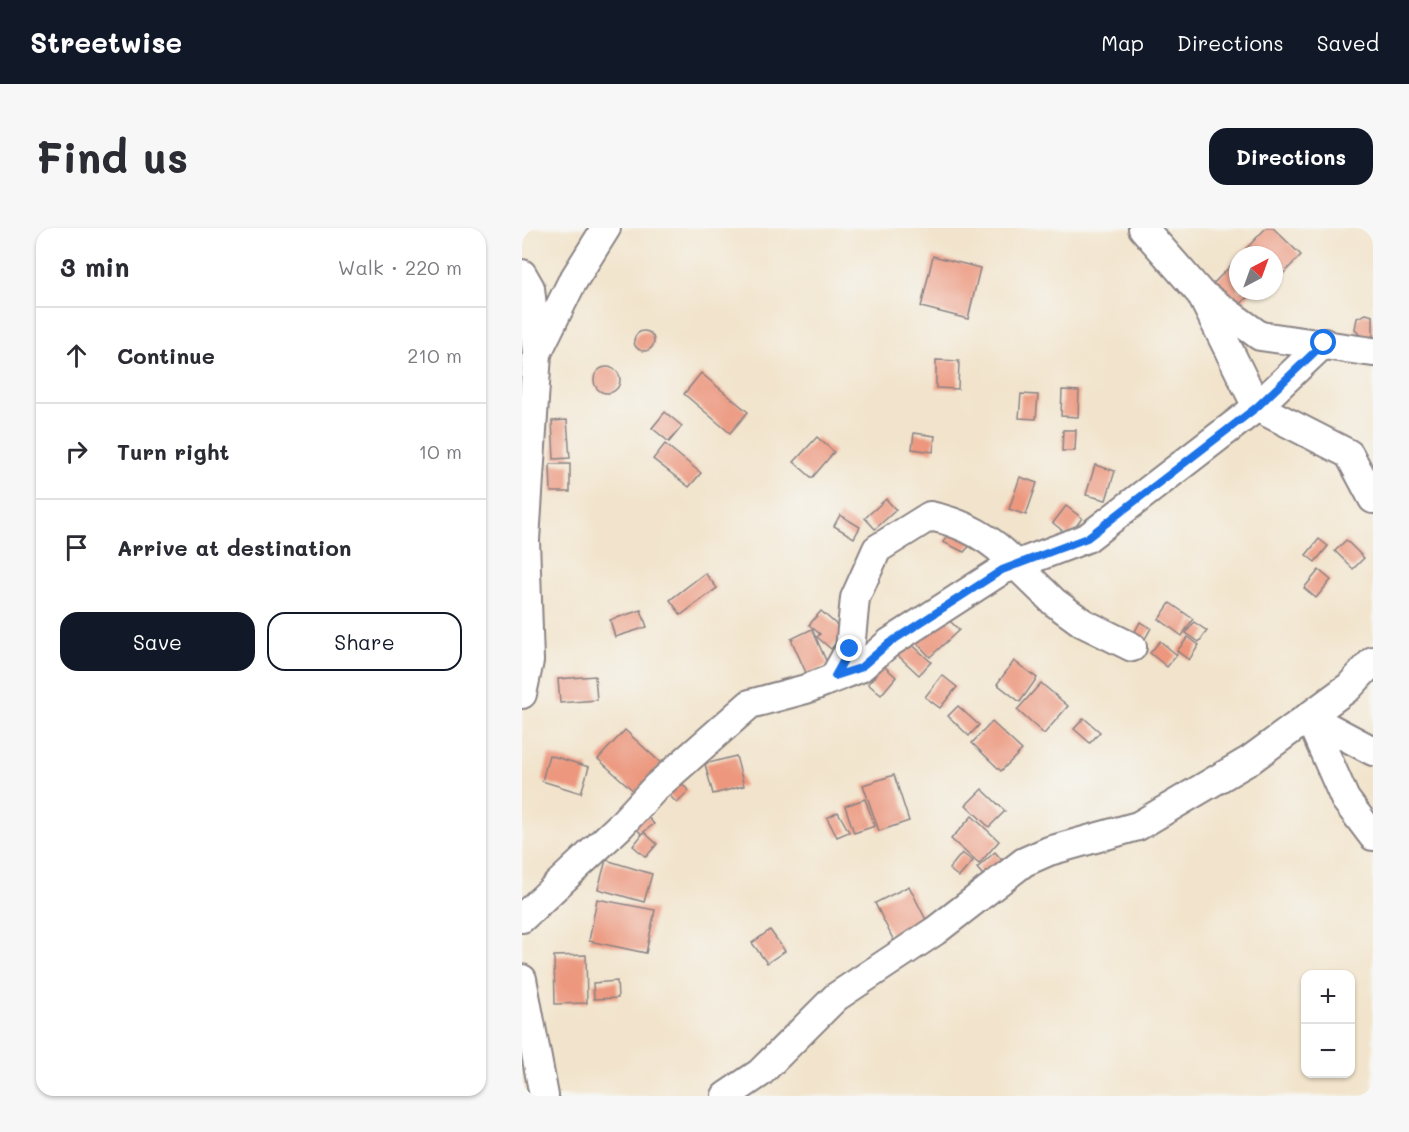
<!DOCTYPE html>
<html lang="en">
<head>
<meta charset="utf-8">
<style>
  :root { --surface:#fff; --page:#f7f7f7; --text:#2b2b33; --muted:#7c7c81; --line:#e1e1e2; --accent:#111827 }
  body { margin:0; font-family:Mali,sans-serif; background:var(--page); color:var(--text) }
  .controls { position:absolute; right:18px; bottom:18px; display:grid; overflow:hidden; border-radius:12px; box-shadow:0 2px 4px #0004 }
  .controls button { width:54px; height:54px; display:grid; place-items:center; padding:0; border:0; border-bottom:2px solid var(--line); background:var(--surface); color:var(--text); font:30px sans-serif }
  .compass { position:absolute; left:707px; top:18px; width:54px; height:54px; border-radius:50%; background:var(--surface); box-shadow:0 2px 4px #0004; rotate:41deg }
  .stop { position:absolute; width:18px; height:18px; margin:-14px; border:4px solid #1a73e8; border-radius:50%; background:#fff }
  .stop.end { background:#1a73e8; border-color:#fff; box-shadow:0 2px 6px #0008 }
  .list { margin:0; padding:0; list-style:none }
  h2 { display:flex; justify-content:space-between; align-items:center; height:78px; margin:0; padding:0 24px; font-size:26px }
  h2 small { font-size:20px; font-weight:400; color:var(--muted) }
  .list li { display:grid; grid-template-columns:39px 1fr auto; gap:18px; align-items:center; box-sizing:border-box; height:96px; padding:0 24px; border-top:2px solid var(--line) }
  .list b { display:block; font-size:22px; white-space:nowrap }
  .list em { font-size:20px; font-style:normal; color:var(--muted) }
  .actions { display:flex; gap:12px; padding:18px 24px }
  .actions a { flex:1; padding:14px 0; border:2px solid var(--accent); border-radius:18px; text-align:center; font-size:21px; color:var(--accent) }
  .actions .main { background:var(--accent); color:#fff }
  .icon { flex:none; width:33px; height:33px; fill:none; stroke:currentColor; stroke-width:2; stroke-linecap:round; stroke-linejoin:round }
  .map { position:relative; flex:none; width:851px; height:868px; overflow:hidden; border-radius:18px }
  header { display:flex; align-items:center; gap:36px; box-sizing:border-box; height:84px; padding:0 30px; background:var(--accent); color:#fff }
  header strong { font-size:28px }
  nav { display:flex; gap:33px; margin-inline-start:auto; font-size:21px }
  .intro { display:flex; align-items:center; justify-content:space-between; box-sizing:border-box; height:144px; padding:0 36px }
  h1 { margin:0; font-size:42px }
  .button { padding:15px 27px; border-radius:18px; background:var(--accent); color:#fff; font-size:21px; font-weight:700 }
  main { display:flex; gap:36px; padding:0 36px }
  aside { flex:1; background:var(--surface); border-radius:18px; box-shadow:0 2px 4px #0004 }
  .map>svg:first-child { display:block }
  .building { fill:#ec977e }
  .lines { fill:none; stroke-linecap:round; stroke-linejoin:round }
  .minor-casing { stroke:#8a8384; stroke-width:32 }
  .minor { stroke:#fff; stroke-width:28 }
  .route { stroke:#1a73e8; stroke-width:8 }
</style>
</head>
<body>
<header>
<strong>Streetwise</strong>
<nav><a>Map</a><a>Directions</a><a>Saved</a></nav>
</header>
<div class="intro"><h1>Find us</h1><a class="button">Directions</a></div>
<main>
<aside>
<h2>3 min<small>Walk · 220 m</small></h2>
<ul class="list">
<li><svg class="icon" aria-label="ahead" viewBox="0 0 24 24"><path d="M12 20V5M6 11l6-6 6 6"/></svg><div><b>Continue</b></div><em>210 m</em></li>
<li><svg class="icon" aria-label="right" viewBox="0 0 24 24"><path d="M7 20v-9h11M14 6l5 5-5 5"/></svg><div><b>Turn right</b></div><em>10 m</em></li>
<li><svg class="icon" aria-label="arrive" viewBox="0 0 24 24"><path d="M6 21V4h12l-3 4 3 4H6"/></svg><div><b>Arrive at destination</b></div></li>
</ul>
<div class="actions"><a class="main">Save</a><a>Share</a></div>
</aside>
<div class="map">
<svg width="851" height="868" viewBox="0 0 851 868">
  <rect width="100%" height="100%" fill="#f6f6f2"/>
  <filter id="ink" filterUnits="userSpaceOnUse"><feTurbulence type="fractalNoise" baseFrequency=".0167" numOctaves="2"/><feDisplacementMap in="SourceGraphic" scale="12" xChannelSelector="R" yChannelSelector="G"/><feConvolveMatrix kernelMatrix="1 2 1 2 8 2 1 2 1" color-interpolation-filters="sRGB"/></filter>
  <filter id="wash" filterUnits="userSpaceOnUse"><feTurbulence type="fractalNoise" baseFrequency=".008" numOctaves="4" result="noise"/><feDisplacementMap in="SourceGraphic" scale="24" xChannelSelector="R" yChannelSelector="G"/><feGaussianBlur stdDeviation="1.35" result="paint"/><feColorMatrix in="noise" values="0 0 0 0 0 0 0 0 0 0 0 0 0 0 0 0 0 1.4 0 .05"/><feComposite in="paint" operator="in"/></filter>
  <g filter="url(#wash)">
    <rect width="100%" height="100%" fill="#f2e4cc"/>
    <g id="blocks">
      <g class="building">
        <path d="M744,0h7l28,27 -20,21 -7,-7v-14h-34z"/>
        <path d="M411,28l47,12 -12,51 -47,-12z"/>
        <path d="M716,30v33h15l-18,19 -25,-23z"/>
        <path d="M844,86l7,2v20l-6,2 -6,-1 -6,-8 2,-11z"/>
        <circle cx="122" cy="113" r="10"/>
        <path d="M414,132l23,1 -1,28 -22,-1z"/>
        <circle cx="85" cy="152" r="13"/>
        <path d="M179,145l47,39 -18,21 -46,-39z"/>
        <path d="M540,162l17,1 -1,26 -17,-1z"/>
        <path d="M499,166l17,1 -2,24 -17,-1z"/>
        <path d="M143,184l17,14 -13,16 -17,-14z"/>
        <path d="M45,192l3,38 -16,1 -2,-38z"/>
        <path d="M541,202h13l-1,21h-13z"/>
        <path d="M392,205l21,3 -2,16 -21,-3z"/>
        <path d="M295,209l17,15 -22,26 -18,-16z"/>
        <path d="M143,216l36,29 -12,14 -36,-28z"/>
        <path d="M28,236h20v28h-19z"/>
        <path d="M573,237l20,6 -9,29 -20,-5z"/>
        <path d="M498,249l17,6 -11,32 -17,-6z"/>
        <path d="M364,271l10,11 -21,19 -10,-11z"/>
        <path d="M544,278l16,12 -13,18 -16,-13z"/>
        <path d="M318,287l20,12 -6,11 -20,-12z"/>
        <path d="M431,301l22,11 -11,12 -21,-10z"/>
        <path d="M797,311l9,7 -13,16 -9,-7z"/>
        <path d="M824,312l18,18 -11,11 -18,-18z"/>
        <path d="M797,342l12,10 -15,18 -12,-10z"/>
        <path d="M183,345l12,15 -36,27 -11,-15z"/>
        <path d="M648,375l23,16 -11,17 -23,-17z"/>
        <path d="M119,382l6,17 -32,10 -5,-17z"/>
        <path d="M299,383l24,21 -14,17 -14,-12 3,-3 -11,-9z"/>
        <path d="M423,388l14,14 -29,27 -14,-15z"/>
        <path d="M618,394l11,6 -10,18 -11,-5z"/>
        <path d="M672,394l13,9 -8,11 -13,-9z"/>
        <path d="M290,401l16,36 -21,10 -16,-36z"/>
        <path d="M666,409l11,8 -10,15 -12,-9z"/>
        <path d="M383,410l26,24 -12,13 -26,-24z"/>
        <path d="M638,413l17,14 -10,12 -17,-14z"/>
        <path d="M492,433l23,17 -17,24 -23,-18z"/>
        <path d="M362,438l12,11 -15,18 -13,-11z"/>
        <path d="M420,447l15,12 -17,21 -15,-11z"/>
        <path d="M73,448l2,24 -37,3 -2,-24z"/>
        <path d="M519,455l27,23 -24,28 -27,-24z"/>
        <path d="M436,478l21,19 -10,11 -21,-20z"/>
        <path d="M562,490l16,14 -10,11 -16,-14z"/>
        <path d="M470,494l30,28 -21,21 -29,-28z"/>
        <path d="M103,502l37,34 -26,29 -38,-34z"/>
        <path d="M27,527l40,12 -8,26 -39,-12z"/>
        <path d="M214,528l8,30 -31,8 -8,-30z"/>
        <path d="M372,547l15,46 -30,10 -16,-46z"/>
        <path d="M157,553l10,10 -12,12 -10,-10z"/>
        <path d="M460,561l23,22 -16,16 -23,-22z"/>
        <path d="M343,571l10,27 -21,7 -9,-27z"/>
        <path d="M316,584l11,20 -12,5 -10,-19z"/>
        <path d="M124,587l8,9 -13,10 -7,-9z"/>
        <path d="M450,588l27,25 -20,23 -28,-25z"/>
        <path d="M122,604l13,12 -11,13 -13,-11z"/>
        <path d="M473,624l11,13 -19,15 -10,-12z"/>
        <path d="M440,625l11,8 -14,16 -10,-8z"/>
        <path d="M84,632l46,14 -8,28 -46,-13z"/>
        <path d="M387,658l22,44 -34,17 -22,-44z"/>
        <path d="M75,671l58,11 -9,43 -57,-12z"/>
        <path d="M248,702l15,21 -18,12 -15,-20z"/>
        <path d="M64,727l1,48 -32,1 -1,-48z"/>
        <path d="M95,753l1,17 -24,1 -1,-16z"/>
      </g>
    </g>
  </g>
  <g filter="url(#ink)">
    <use href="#blocks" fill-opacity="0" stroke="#8a8384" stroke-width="1.5"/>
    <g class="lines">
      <defs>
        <g id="minor">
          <path d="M621,0l58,66 56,113 92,47 24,45"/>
          <path d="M0,46l8,14 7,65"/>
          <path d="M684,69l54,39 113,16"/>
          <path d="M480,342l85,-32 170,-131 67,-64"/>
          <path d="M313,448l15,-27 5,-51 22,-49 53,-33c34,7 63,23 86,49"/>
          <path d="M0,466l7,-33 -4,-121 12,-187 34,-69 35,-56"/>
          <path d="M787,489l36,82 28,37"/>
          <path d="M787,489l64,34"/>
          <path d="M0,690l98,-92 36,-39 94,-83 56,-15 54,-21 29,-25 113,-73 14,-5 38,37 29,21 49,24"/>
          <path d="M0,751l22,117"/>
          <path d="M204,868l34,-23 76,-76 99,-66 89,-69 25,-11 89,-25 112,-66 99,-73 24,-26"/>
        </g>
      </defs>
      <use href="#minor" class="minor-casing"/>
      <use href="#minor" class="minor"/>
    </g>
  </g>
  <g class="lines" filter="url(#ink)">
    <path class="route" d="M328,421l-15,27 25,-8 29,-25 113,-73 85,-32 170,-131 67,-64"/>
  </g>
</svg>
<div class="controls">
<button>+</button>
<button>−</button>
</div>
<svg class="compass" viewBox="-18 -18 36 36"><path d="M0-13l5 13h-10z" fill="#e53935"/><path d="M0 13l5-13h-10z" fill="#7c7c81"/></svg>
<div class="stop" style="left:802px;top:115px"></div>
<div class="stop end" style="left:328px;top:421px"></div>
</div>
</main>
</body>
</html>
